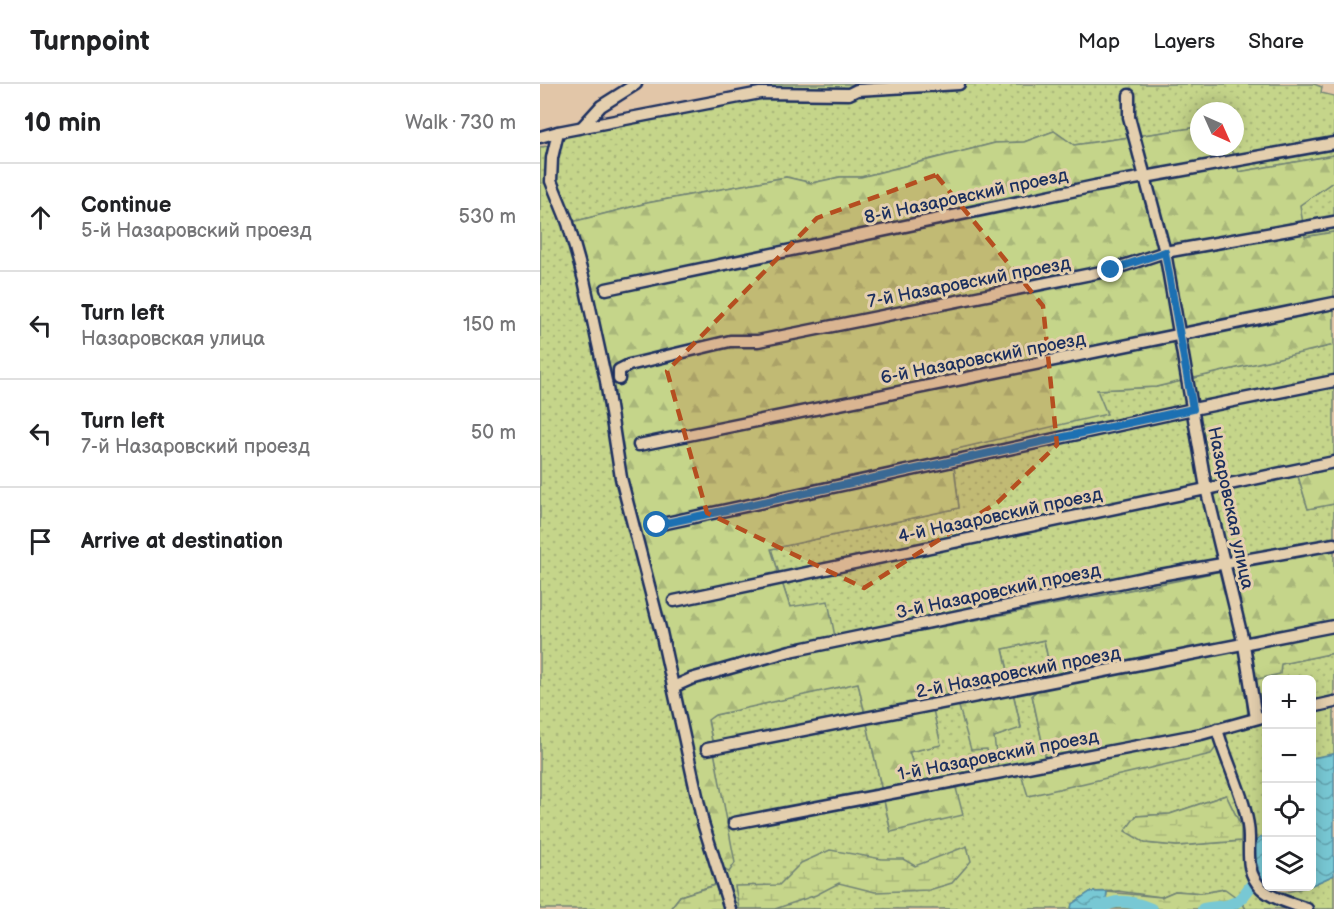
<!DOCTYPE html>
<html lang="en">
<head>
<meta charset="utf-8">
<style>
  :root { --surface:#fff; --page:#f2f2f2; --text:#202124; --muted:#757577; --line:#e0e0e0 }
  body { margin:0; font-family:"Balsamiq Sans",sans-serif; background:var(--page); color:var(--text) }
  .controls { position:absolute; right:18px; bottom:18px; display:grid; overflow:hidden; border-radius:9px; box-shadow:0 3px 15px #0003 }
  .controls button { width:54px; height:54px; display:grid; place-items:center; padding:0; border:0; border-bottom:2px solid var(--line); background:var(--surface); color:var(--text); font:30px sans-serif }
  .compass { position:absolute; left:650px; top:18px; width:54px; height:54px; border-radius:50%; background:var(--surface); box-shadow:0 3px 15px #0003; rotate:135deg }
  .stop { position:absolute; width:18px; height:18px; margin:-14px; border:4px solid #1f6fb2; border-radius:50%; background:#fff }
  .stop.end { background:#1f6fb2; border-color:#fff; box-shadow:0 2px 6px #0008 }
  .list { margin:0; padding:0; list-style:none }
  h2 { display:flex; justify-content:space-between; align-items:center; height:78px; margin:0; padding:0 24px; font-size:26px }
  h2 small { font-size:20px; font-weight:400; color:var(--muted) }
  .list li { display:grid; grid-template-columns:39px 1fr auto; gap:18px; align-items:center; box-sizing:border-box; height:108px; padding:0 24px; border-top:2px solid var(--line) }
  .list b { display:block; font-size:22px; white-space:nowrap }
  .list p { margin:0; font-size:20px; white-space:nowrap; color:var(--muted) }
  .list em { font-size:20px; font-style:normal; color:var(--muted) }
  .icon { flex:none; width:33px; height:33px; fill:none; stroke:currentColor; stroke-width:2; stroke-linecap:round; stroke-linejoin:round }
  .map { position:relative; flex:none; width:794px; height:825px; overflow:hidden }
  header { display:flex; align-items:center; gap:36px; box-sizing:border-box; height:84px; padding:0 30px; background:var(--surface); border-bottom:2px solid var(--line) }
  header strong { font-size:28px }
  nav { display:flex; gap:33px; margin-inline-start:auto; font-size:21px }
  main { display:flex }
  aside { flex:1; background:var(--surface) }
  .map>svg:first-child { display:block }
  .grass { fill:url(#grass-dots); stroke:#708274; stroke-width:1.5; fill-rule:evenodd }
  .forest { fill:url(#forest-firs); stroke:#708274; stroke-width:1.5 }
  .wetland { fill:url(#wetland-marsh); stroke:#708274; stroke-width:1.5 }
  .water { fill:url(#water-waves); stroke:#538ba5; stroke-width:1.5 }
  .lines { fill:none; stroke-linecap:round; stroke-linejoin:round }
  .river { stroke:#78c8d4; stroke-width:12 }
  .minor-casing { stroke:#1b2f5e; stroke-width:15 }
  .minor { stroke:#e4cfae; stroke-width:10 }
  .route { stroke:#1f6fb2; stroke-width:8 }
  .marked { fill:#b54e20; fill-opacity:0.2; stroke:#b54e20; stroke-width:4.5; stroke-dasharray:12 8; stroke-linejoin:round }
  .labels { text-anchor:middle; stroke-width:6; stroke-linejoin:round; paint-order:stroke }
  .street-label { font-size:18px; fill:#1b2f5e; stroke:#e4cfae }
</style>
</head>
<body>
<header>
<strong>Turnpoint</strong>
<nav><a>Map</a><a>Layers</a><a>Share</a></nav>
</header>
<main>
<aside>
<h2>10 min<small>Walk · 730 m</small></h2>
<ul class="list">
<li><svg class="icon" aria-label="ahead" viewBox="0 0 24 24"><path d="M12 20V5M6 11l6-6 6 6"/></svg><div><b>Continue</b><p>5-й Назаровский проезд</p></div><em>530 m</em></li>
<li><svg class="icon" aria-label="left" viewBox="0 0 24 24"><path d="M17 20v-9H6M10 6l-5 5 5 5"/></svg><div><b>Turn left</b><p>Назаровская улица</p></div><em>150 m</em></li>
<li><svg class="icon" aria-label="left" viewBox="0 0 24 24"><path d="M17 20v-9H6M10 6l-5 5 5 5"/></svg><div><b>Turn left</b><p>7-й Назаровский проезд</p></div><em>50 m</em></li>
<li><svg class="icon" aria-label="arrive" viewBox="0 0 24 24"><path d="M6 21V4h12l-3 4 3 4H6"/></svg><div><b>Arrive at destination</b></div></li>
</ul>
</aside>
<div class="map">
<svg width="794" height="825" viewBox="0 0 794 825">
  <defs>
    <pattern id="grass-dots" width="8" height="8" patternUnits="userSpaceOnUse" patternTransform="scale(1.5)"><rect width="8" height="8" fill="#c5d58a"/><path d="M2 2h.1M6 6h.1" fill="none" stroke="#a9b77a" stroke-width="1.8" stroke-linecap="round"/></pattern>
    <pattern id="forest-firs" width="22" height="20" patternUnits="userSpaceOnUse" patternTransform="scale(1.5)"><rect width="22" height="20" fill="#c5d58a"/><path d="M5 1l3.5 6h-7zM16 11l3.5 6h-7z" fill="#a9b77a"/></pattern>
    <pattern id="wetland-marsh" width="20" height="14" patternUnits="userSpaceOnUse" patternTransform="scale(1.5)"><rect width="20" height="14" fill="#c5d58a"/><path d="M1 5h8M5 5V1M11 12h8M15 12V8" fill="none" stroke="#a9b77a"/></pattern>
    <pattern id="water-waves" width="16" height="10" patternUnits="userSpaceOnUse" patternTransform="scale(1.5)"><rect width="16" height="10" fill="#78c8d4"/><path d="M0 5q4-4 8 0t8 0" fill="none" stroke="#62a3af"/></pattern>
  </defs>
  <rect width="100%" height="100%" fill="#e2c6a8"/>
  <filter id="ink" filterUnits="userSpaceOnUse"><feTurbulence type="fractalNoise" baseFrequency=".0167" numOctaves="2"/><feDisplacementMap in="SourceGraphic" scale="12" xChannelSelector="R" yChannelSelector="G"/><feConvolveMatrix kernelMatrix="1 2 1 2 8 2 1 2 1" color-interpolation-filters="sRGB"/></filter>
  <g filter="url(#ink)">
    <g class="grass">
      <path d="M216,0h558l8,3 -1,6 13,3v59l-95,17 -9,-25h5v-36h-36v16l-125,18 -20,-14 -30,11 -29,1 -134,34h-21l-28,6 -26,-6 -139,26 -79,20 166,640 -26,-144 7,-4 143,-33 33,150 32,-38 -14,-42 31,-7 -9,-44 25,-5 38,41 27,-10 -18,-78 41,-9 8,38 -20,17 16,74 -20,27 253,-132 53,-11v101l-22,4v-78h-46v154l-9,6c1,10 0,22 2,33 8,36 55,11 75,2v34h-88l-6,-9 -16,-11 -21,4 -28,-2 -14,6 -43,-6 -28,1 -18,12 -1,5h-347l-9,-24 -35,11 -10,13h-130v-762l17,-2 14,-12 190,-38zM686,711l15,31v15l-64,5 -32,-3 -9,-27 34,-2z"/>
      <path d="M794,97v51l-30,5 -4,-32z"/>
      <path d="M794,261v124l-36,7 10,33 26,-5v41l-153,35 -344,67 -47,-40 -19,-58 188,-41 -7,-58 154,-37 -10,-23 60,-3z"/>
    </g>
    <g class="forest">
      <path d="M659,43v20h31l9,25 95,-17v26l-34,24 5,32 29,-5v113l-178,42 -59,3 10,24 -155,36 7,58 -188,41 19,58 38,-6 9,46 344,-67 153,-35v108l-53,11 -1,10 -35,8 3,35 -34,17 3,12 -6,8 -183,42 -7,-23 27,-4 -16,-74 20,-17 -8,-38 -41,9 18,79 -27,9 4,32 -8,1 -3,-21 -16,1 -15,-54 -25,5 10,44 -32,7 14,42 33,-6 7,27 -72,17 -33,-149 -143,32 -7,5 27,143 -6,9 -11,-5 -15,-44 -135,-600 79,-20 139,-26 26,6 28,-6h21l134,-34 29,-1 30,-11 20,14z"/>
      <path d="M794,385v35l-26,5 -10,-33z"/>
    </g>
    <g class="wetland">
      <path d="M686,711l15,31v15l-64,5 -32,-3 -20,-12 11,-15 34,-2z"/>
      <path d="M427,762l4,15 -19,22 -23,7 -54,2 -36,-9 -23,12 -41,14h-36l-4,-23 44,-1 22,-22 29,-13 52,9h21l12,7z"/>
      <path d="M175,801l9,24h-54l10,-13z"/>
      <path d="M685,805l15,11 6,9h-141l2,-17 54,5 14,-6 28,2z"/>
    </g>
    <g class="water">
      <path d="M794,670v121l-22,10v-127z"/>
      <path d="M726,750v52l-13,-31 4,-15z"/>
      <path d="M550,808h17l-2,17h-34l1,-5z"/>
    </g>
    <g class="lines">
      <g class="river">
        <path d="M560,825c15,-12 35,-7 51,0"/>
        <path d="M663,825c12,-3 28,-1 37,-10 10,-9 14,-22 26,-28"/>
      </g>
      <defs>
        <g id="minor">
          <path d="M589,11v22l36,135 41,236 38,157 12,73"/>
          <path d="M42,43l19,-21 35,-22"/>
          <path d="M18,48l-6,26 -1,23 17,42 16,57 22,101 15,97 40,154 42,191 27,86"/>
          <path d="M0,53l18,-5 202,-39 89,1 8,-4 102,-6"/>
          <path d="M66,205l489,-103 239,-43"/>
          <path d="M79,295v-9l10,-5 101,-24h28l353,-71 54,-18 169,-30"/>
          <path d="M99,361l695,-142"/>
          <path d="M117,441l536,-116 141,-28"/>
          <path d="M134,517l660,-139"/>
          <path d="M133,603l18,-8 99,-28 353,-73 191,-34"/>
          <path d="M772,623l22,-5"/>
          <path d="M677,645c9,34 33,77 32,111 0,18 -2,33 12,48 11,11 32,16 46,21"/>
          <path d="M167,665l627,-123"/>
          <path d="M194,739l467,-89 65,-18"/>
        </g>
      </defs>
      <use href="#minor" class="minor-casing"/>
      <use href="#minor" class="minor"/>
    </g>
  </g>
  <g class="lines" filter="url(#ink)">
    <path class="route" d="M117,441l536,-116 -28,-157 -54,18"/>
  </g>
  <path class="marked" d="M396,91l107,131 14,139 -59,57 -134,86 -157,-75 -40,-142 150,-153z"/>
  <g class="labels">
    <g class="street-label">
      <text transform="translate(426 112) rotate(-12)" y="6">8-й Назаровский проезд</text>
      <text transform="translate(429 198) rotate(-11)" y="6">7-й Назаровский проезд</text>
      <text transform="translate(443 274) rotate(-11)" y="6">6-й Назаровский проезд</text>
      <text transform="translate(691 424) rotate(78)" y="6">Назаровская улица</text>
      <text transform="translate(460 431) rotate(-12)" y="6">4-й Назаровский проезд</text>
      <text transform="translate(458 507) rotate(-12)" y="6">3-й Назаровский проезд</text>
      <text transform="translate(478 588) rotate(-11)" y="6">2-й Назаровский проезд</text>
      <text transform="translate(458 671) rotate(-11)" y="6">1-й Назаровский проезд</text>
    </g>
  </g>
</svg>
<div class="controls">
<button>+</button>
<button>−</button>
<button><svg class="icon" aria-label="locate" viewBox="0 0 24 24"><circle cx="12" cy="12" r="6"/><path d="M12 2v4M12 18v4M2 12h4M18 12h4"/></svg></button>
<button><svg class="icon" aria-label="layers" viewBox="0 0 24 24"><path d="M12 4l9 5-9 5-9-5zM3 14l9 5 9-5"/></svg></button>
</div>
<svg class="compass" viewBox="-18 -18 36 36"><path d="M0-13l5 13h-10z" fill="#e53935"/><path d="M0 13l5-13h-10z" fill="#757577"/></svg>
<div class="stop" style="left:117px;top:441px"></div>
<div class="stop end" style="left:571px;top:186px"></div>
</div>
</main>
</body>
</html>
